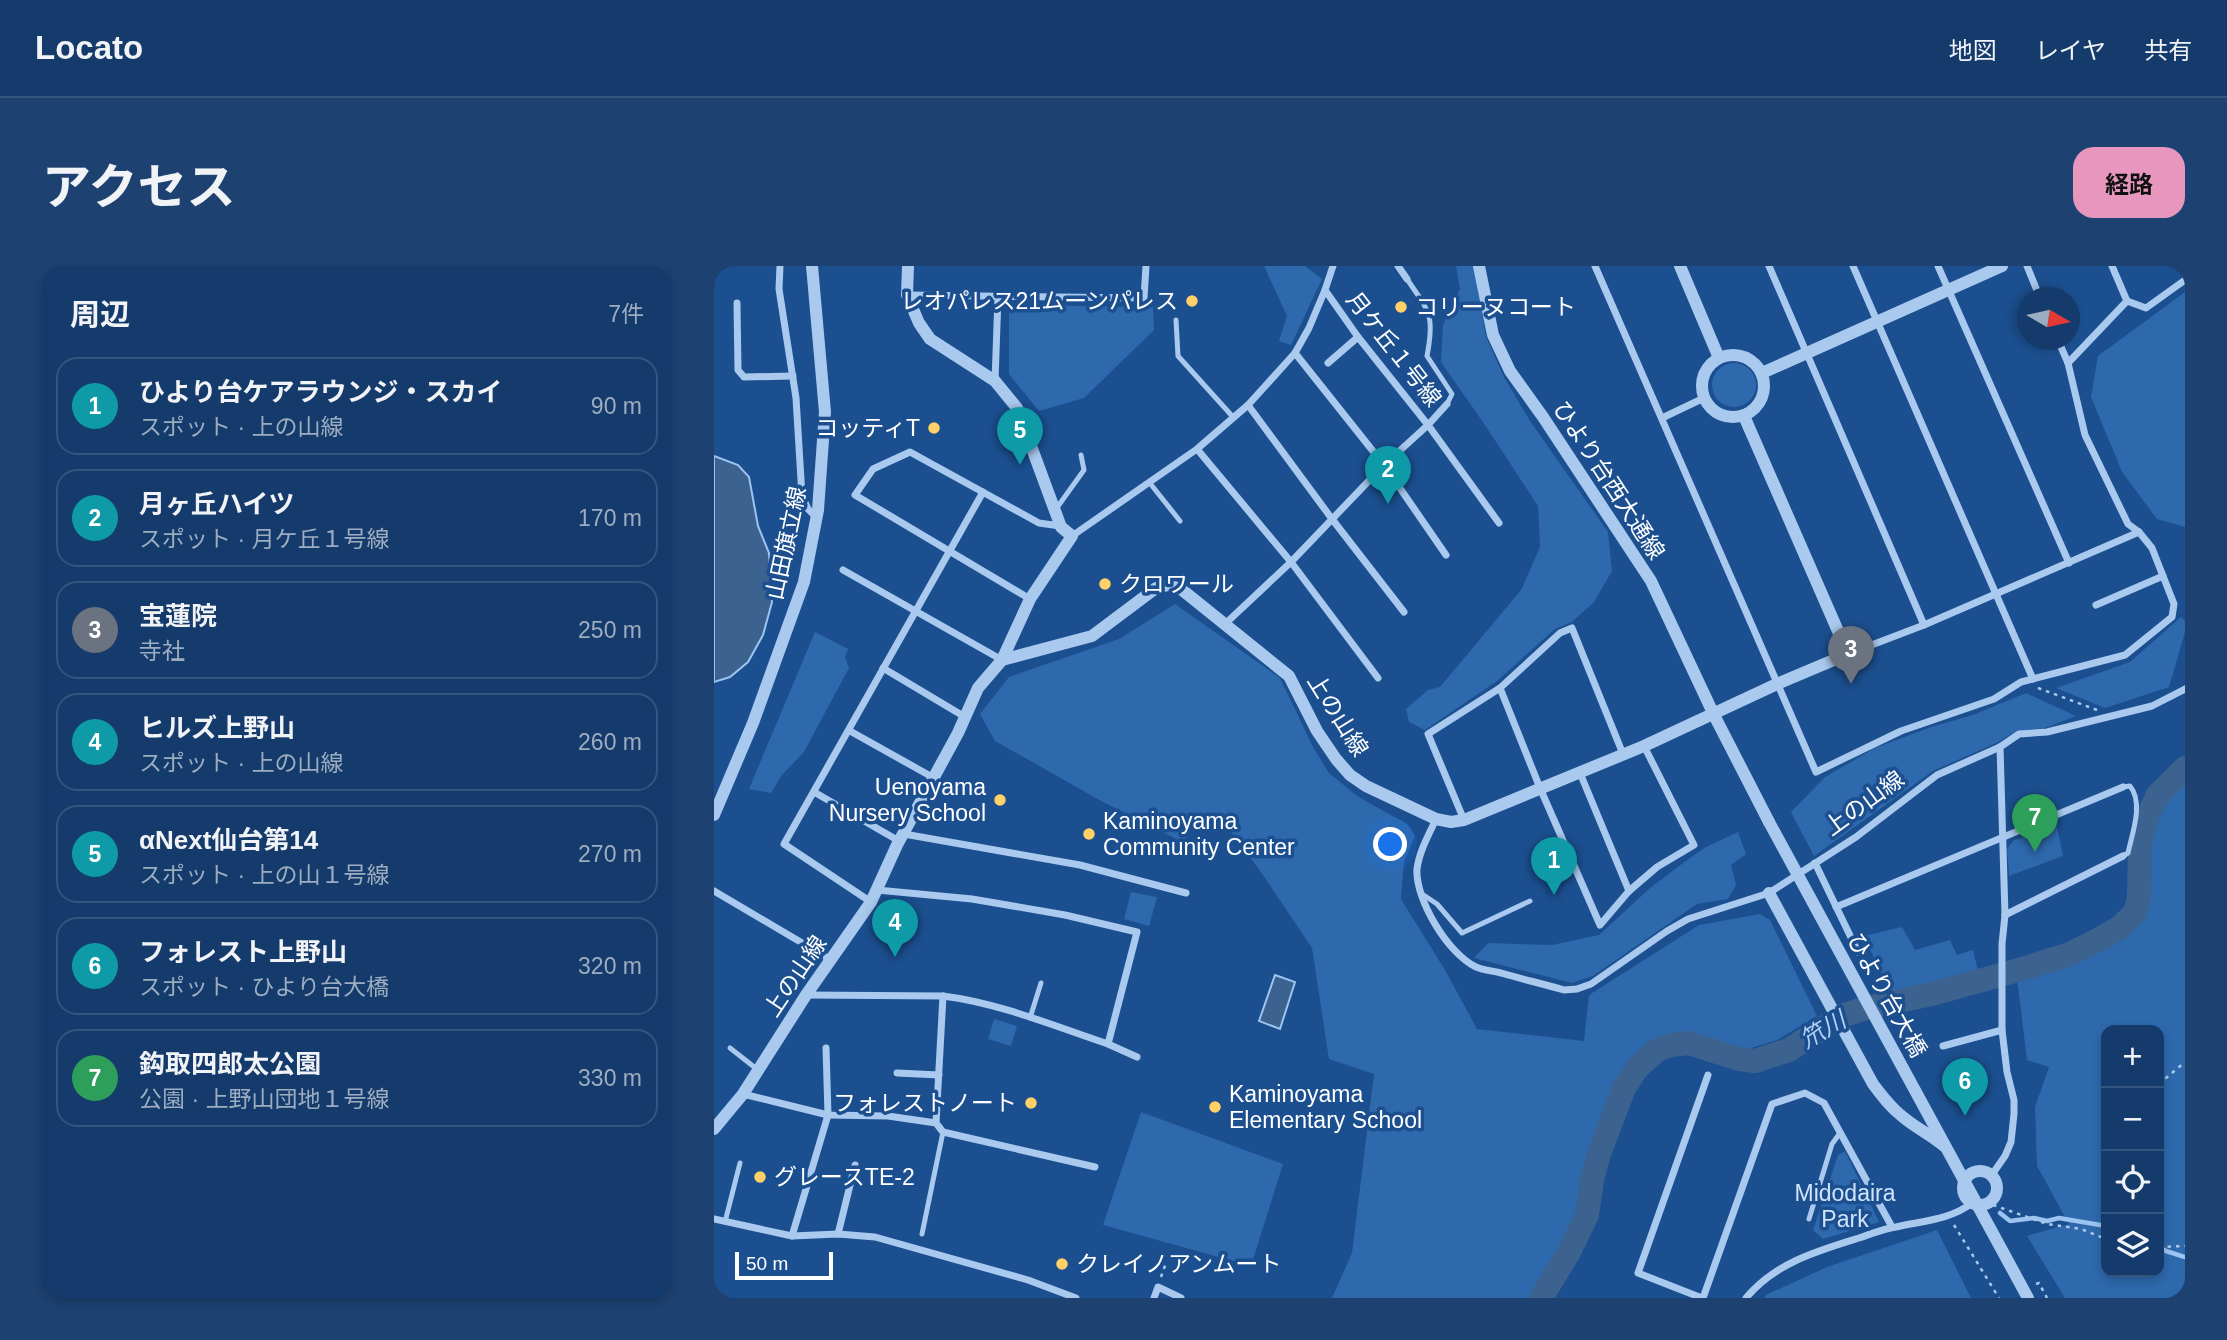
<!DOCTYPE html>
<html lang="ja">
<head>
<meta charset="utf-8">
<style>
  :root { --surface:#143b6b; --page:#1d4271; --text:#f1f3f6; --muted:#9dadc1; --line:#33557e; --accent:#e797bd }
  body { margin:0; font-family:Helvetica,"Noto Sans JP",sans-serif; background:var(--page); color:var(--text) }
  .controls { position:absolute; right:21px; bottom:21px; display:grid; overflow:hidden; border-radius:14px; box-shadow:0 4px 10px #0003 }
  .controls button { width:63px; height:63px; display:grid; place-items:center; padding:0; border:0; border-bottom:2px solid var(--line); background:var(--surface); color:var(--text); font:35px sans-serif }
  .compass { position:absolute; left:1303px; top:21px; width:63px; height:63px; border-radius:50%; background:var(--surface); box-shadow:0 4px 10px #0003; rotate:99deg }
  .scale { position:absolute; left:21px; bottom:18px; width:98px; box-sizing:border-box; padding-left:7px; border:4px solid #fff; border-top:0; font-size:19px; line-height:24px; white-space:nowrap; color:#fff; -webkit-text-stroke:5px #1b4f8f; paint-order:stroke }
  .you { position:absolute; left:677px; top:579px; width:24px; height:24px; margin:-18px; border:5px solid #fff; border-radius:50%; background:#1a73e8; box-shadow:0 0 0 10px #1a73e833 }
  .badge { display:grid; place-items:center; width:46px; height:46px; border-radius:50%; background:var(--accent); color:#fff; font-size:23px; font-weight:700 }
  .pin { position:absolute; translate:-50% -58px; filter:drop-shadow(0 2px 4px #0008) }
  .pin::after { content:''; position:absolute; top:37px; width:24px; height:21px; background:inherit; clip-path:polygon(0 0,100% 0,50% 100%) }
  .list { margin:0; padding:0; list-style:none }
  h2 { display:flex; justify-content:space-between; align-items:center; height:91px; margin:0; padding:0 28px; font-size:30px }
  h2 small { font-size:23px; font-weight:400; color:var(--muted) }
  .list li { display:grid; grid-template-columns:46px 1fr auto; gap:21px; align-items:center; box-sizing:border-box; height:98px; margin:0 14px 14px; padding:0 14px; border:2px solid var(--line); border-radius:21px }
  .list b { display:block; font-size:26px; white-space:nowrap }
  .list p { margin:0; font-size:23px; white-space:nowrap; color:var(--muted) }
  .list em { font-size:23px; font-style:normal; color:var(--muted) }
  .icon { flex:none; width:38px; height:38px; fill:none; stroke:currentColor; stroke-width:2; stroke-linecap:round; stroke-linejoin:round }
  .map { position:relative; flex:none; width:1471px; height:1032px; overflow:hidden; border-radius:21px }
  header { display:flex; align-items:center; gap:42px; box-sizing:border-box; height:98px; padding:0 35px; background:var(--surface); border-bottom:2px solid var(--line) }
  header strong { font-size:33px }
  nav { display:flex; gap:38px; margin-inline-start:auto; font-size:24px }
  .intro { display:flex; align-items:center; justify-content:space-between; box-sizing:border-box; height:168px; padding:0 42px }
  h1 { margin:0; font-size:49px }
  .button { padding:18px 32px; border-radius:21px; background:var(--accent); color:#111; font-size:24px; font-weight:700 }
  main { display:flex; gap:42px; padding:0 42px }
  aside { flex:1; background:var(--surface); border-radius:21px; box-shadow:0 4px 10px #0003 }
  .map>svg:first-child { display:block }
  .green { fill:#2e69ad; fill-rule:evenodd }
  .water { fill:#3c6290; stroke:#9cc4f0; stroke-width:2 }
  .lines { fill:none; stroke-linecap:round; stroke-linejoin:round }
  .stream { stroke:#9cc4f0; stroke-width:4.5 }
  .river { stroke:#3c6290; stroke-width:24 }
  .path { stroke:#a9c9ee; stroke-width:2.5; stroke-dasharray:3.5 5; stroke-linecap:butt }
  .service { stroke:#a9c9ee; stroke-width:5 }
  .minor { stroke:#a9c9ee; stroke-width:7 }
  .tertiary { stroke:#a9c9ee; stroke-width:12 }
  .tertiary-bridge { stroke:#a9c9ee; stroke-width:12 }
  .poi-dot { fill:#ffd166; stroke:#1b4f8f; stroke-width:2.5 }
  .labels { text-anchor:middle; stroke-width:7; stroke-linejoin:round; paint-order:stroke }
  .poi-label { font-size:23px; fill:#fff; stroke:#1b4f8f; text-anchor:start }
  .street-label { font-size:23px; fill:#fff; stroke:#1b4f8f }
  .park-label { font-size:23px; fill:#cfe3fa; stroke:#1b4f8f }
  .water-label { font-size:24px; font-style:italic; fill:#b5d3f5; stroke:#1b4f8f }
</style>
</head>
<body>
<header>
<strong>Locato</strong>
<nav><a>地図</a><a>レイヤ</a><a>共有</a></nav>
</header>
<div class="intro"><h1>アクセス</h1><a class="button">経路</a></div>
<main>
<aside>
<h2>周辺<small>7件</small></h2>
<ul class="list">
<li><span class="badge" style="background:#0f9aa8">1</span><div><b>ひより台ケアラウンジ・スカイ</b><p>スポット · 上の山線</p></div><em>90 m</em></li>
<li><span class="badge" style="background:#0f9aa8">2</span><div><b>月ヶ丘ハイツ</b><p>スポット · 月ケ丘１号線</p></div><em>170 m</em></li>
<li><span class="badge" style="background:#6b7280">3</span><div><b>宝蓮院</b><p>寺社</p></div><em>250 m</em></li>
<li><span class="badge" style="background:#0f9aa8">4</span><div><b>ヒルズ上野山</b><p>スポット · 上の山線</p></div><em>260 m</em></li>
<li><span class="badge" style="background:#0f9aa8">5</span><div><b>αNext仙台第14</b><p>スポット · 上の山１号線</p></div><em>270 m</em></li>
<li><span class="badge" style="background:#0f9aa8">6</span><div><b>フォレスト上野山</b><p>スポット · ひより台大橋</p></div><em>320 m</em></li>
<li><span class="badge" style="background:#2e9e5b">7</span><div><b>鈎取四郎太公園</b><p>公園 · 上野山団地１号線</p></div><em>330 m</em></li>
</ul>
</aside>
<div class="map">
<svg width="1471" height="1032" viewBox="0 0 1471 1032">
  <rect width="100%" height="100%" fill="#1b4f8f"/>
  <g class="green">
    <path d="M550,0h41l17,13 -31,66 -12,-4 8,-25z"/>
    <path d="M742,0h18l12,71 18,40 26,44 78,111 4,39 -18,31 -22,20 -17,7 -58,52 -72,49 -16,-8 -3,-13 22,-19 12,-3 81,-97 19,-43 -2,-41 -51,-78 -46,-66 2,-37 17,-36z"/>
    <path d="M1471,26v235l-28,-8 -35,-47 -31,-75 7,-41z"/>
    <path d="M295,39l144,2 1,23 -70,68 -45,13 -30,-37z"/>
    <circle cx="1020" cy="119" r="22"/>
    <path d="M461,338l105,74 33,69 16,26 28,23 50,28 8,12 -11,26 -3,37 44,71 32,59 107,12 5,-46 110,-70 61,-11 10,6 47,96 -40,24 -29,9 -70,-13 -34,9 -30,41 -62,212h-220l20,-45 22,-179 -45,-15 -17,-111 -49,-73 -33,-45 -40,-3 -6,16 -81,-41 -108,-61 -15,-27 29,-37 110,-38z"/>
    <path d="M1467,351l4,4v11l-16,55 -64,21 -49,-20 74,-26z"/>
    <path d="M101,366l33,17 -3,8 4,11 -45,84 -22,23 -11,18 -22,-4z"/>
    <path d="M1312,427l50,23 -31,12 -28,3 -21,12 -63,28 -119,85 -23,-44 34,-35 50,-29 56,-21 42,-12z"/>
    <path d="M1471,490v542h-120l-38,-62 42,-12 -32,-58 -2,-59 14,-40 -22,-7 -10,-82 113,-49 5,-71 11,-68zM1392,764h53v242h-53z"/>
    <path d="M1343,561l6,29 -54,20 -2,-27 7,-9z"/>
    <path d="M1024,566l8,22 -15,11 5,20 -8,14 -31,5 -104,72 -21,7 -98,-25 14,-15 64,2 47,-10 51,-47 37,-28 19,-13z"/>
    <path d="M417,626l26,5 -8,29 -25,-7z"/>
    <path d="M1188,661l13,23 35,-10 7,15 16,-5 5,21 -86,26 -28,-61z"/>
    <path d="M280,753l23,7 -6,20 -23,-7z"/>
    <path d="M427,846l142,52 -32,102 -148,-41z"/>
    <path d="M1131,885l34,71 -56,17 -10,-9 25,-75z"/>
    <path d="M1223,964l34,68h-207l2,-3 61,-28z"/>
  </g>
  <g class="water">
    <path d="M0,190l24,9 11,12 9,49 11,27 3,49 -9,33 -15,27 -18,15 -16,5z"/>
    <path d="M561,709l20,7 -15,47 -21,-8z"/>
  </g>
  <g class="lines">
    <g class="stream">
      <path d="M1286,947l10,8 24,-3 13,3 12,-3 47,8"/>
      <path d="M1445,981l7,4 19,6"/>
    </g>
    <path class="river" d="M827,1032l28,-46 18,-37 5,-35 7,-26 25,-66 13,-20 20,-18 14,-5 18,-2 50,16 16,2 34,-11 52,-34 29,-9 62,-13 90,-25 48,-15 30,-15 19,-11 16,-15 4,-15 1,-55 7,-26 11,-22 27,-27"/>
    <g class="path">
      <path d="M1324,422l59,22"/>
      <path d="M1445,818l26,-22"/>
      <path d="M1279,939l54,19 34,5 25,10"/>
      <path d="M1240,959l45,73"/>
      <path d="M1445,981l26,-1"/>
      <path d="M447,1011l5,-14"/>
      <path d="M1322,1018l3,-1 8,15"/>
    </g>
    <g class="service">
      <path d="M693,13c22,33 28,35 20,77l25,38 -5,10"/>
      <path d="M462,54l2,36 55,61"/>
      <path d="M435,216l31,39"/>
      <path d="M342,243l28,-39 -3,-15"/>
      <path d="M1409,590l5,-3c4,-19 16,-50 2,-67l-7,1"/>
      <path d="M708,628l15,10 25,29 68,-32"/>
      <path d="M316,752l11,-35"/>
      <path d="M16,782l28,22"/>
      <path d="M1095,953l23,-75 8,-11"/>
      <path d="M11,956l15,-59"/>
      <path d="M208,968l21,-102"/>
    </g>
    <g class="minor">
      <path d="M66,0l-1,23 17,109 6,98 6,13 9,9"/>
      <path d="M684,0l9,13"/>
      <path d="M881,0l221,506 85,-41 93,-32 27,-17 104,-27 47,-38 2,-13 -22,-56 -13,-16 -11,-8 -43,-89 -17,-72 -10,-23"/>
      <path d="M1055,0l155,359"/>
      <path d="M1139,0l180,413"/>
      <path d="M1224,0l131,297"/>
      <path d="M1313,0l13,32"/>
      <path d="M1398,0l15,35"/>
      <path d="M611,24l8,-24"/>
      <path d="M193,29l237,3 2,-32"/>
      <path d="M23,37l1,67 6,7 49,-1"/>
      <path d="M581,87l89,112 62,90"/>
      <path d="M614,97l30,-26"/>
      <path d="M1354,97l59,-62 19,7 39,-28"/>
      <path d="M281,115l3,-84"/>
      <path d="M733,138l-19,21 71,98"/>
      <path d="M534,139l84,114 72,93"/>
      <path d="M948,152l42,-20"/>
      <path d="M358,270l125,-87 51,-44 47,-52 14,-25 16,-38 33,47 70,88 -44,40 -93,97 -94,-113"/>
      <path d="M129,304l159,90"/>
      <path d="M316,333l-175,-104 18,-26 37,-17 129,71 21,3"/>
      <path d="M1382,339l67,-29"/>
      <path d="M511,358l66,-62 87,116"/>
      <path d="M1134,388l76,-29 215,-93"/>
      <path d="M169,402l82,49"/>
      <path d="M786,422l40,100 60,137 29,-34 28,-24 37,-22 -50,-99"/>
      <path d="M136,465l84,47"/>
      <path d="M866,507l49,118"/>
      <path d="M100,526l85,49"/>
      <path d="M722,553c-7,15 -17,33 -19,50 -2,30 31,85 59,98 7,3 17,4 25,6 21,6 42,11 63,17l13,-1 14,-5 76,-53 21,-12 81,-26 87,-56 81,-62 63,-28 19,-13 28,-2 105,-26 33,-17"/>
      <path d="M750,554l-36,-86 72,-46 60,-55 12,-5 51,126"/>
      <path d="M190,568l176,31 106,28"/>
      <path d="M1101,597l43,89"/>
      <path d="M0,625l117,69"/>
      <path d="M157,636l-87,-58 199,-352"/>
      <path d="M1122,641l287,-120"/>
      <path d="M1291,649l118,-59"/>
      <path d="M92,729l137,1c56,7 111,30 165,48l29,-112 -72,-17 -93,-16 -95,-9"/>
      <path d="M394,778l29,13"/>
      <path d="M1229,780l59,-16"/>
      <path d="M183,807l42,2"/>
      <path d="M29,828l85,21 60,1 48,7 7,9 152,35"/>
      <path d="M222,857l7,-127"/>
      <path d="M1277,910l14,-20 6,-14 3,-28v-14l-7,-28 -5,-42v-86l3,-29 -5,-168"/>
      <path d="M0,953l78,17 46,-2 37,3 153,43 48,18"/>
      <path d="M124,968l17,-69"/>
      <path d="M78,970l36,-121 -2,-67"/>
      <path d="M440,1032l4,-11 23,11"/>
      <path d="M988,1032l-64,-25 70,-198"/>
      <path d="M989,1032l69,-194 33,-11 19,10 68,124"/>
      <path d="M1032,1032c29,-35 71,-47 113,-60 12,-4 24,-9 37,-11 26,-6 54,-7 76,-24"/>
    </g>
    <g class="tertiary">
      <path d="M194,0l-1,29 12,28 11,16 65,42 22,27 44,119 11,9 -42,63 -28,61"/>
      <path d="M765,0l14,69 17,36 33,46 108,164 63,134 55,107"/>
      <path d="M966,0l39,92"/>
      <circle cx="1019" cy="120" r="31"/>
      <path d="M1048,107l240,-107"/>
      <path d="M0,549l39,-92 51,-141 14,-72 7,-98 -13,-146"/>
      <path d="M1055,627l104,191c9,12 18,24 30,33 13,11 28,18 41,29"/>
      <path d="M0,863l29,-35 63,-99 65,-93 26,-57 61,-112 20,-45 24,-28 90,-24 64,-48 12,-3 13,4 108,87 28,55 19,28 14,16 16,11 70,33 15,3 13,-2 180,-74 133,-62 71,-30 -104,-238"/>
      <circle cx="1266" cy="922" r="17"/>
    </g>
    <path class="tertiary-bridge" d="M1055,556l259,476"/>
  </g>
  <g class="poi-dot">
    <circle cx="478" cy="35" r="7"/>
    <circle cx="687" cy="41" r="7"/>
    <circle cx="220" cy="162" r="7"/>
    <circle cx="391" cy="318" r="7"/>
    <circle cx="286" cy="534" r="7"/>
    <circle cx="375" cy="568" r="7"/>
    <circle cx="317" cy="837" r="7"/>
    <circle cx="501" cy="841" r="7"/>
    <circle cx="46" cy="911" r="7"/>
    <circle cx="348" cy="998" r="7"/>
  </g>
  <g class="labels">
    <g class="poi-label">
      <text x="464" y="43" text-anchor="end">レオパレス21ムーンパレス</text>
      <text x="701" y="49">コリーヌコート</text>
      <text x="206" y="170" text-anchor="end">コッティT</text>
      <text x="405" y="326">クロワール</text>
      <text x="272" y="529" text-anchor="end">Uenoyama<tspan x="272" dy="26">Nursery School</tspan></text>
      <text x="389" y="563">Kaminoyama<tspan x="389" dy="26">Community Center</tspan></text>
      <text x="515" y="836">Kaminoyama<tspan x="515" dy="26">Elementary School</tspan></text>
      <text x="303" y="845" text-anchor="end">フォレストノート</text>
      <text x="60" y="919">グレースTE-2</text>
      <text x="362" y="1006">クレイノアンムート</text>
    </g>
    <g class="street-label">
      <text transform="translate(680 83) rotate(52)" y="8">月ケ丘１号線</text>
      <text transform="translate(895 214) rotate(57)" y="8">ひより台西大通線</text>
      <text transform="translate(72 277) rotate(-78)" y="8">山田旗立線</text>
      <text transform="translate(624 449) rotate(58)" y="8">上の山線</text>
      <text transform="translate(1150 537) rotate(-36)" y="8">上の山線</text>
      <text transform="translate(81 710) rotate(-56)" y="8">上の山線</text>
      <text transform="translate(1173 729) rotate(61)" y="8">ひより台大橋</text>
    </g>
    <g class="park-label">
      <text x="1131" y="935">Midodaira<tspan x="1131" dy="26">Park</tspan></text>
    </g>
    <g class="water-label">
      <text transform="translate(1109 764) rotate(-30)" y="8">笊川</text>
    </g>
  </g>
</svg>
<div class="controls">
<button>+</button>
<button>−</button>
<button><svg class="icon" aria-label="locate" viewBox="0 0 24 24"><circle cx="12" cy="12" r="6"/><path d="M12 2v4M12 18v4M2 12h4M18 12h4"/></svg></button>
<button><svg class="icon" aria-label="layers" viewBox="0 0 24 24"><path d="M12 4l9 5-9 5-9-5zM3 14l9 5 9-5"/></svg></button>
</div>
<svg class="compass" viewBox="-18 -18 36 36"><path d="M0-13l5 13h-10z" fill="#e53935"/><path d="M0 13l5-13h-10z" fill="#9dadc1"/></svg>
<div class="scale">50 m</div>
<div class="you"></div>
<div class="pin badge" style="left:840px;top:629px;background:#0f9aa8">1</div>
<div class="pin badge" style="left:674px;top:238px;background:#0f9aa8">2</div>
<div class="pin badge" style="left:1137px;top:418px;background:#6b7280">3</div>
<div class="pin badge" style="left:181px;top:691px;background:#0f9aa8">4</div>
<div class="pin badge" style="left:306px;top:199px;background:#0f9aa8">5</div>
<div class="pin badge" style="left:1251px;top:850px;background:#0f9aa8">6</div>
<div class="pin badge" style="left:1321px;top:586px;background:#2e9e5b">7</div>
</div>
</main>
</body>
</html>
